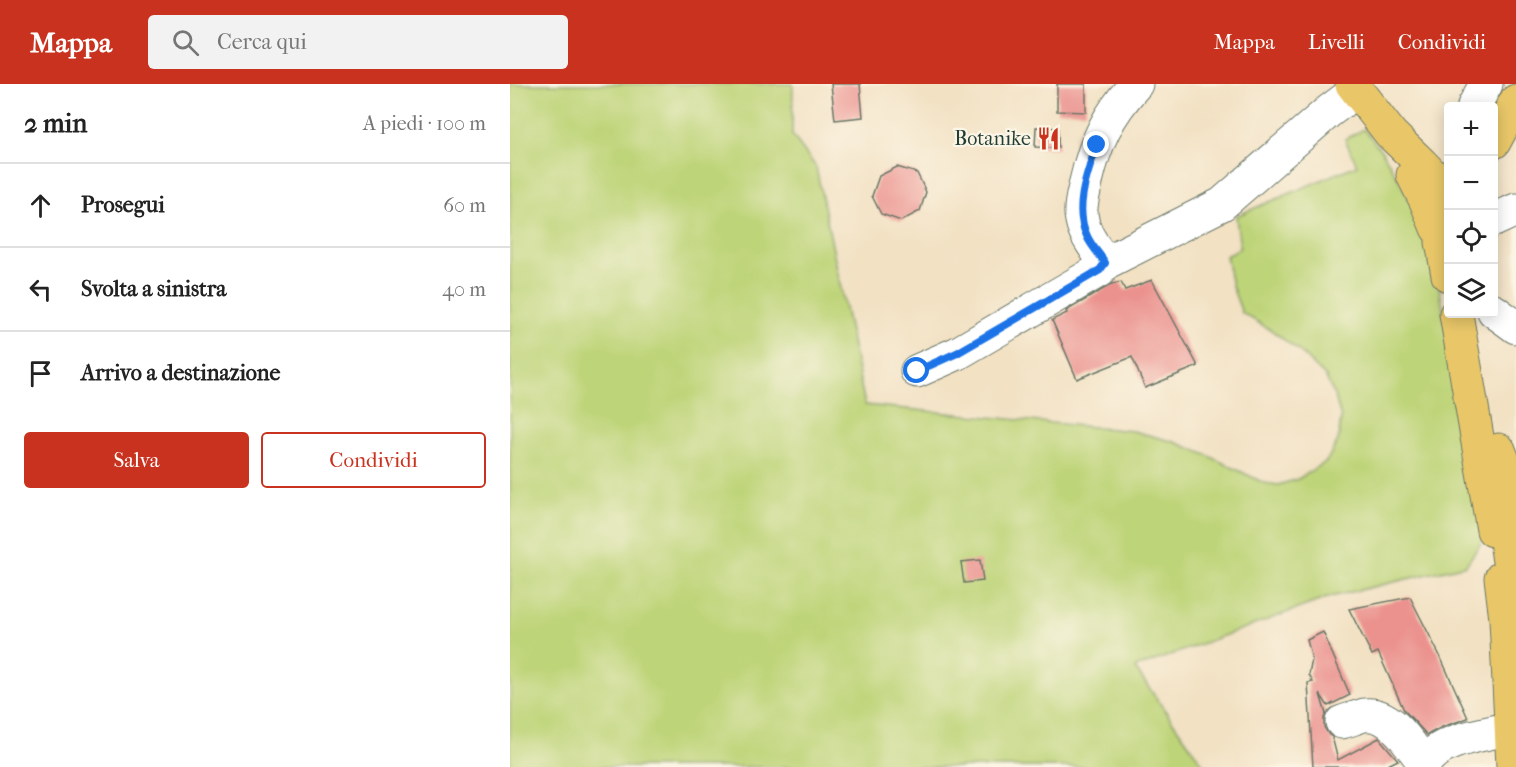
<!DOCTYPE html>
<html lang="it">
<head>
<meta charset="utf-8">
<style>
  :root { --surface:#fff; --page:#f2f2f2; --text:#222; --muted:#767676; --line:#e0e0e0; --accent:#c8321e }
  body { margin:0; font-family:"IM FELL French Canon",serif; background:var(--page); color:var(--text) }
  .controls { position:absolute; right:18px; top:18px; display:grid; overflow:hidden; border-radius:6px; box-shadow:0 3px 15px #0003 }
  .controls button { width:54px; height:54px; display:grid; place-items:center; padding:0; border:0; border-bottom:2px solid var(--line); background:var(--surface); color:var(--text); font:30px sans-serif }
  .stop { position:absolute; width:18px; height:18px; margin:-14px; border:4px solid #1a73e8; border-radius:50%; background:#fff }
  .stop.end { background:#1a73e8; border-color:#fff; box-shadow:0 2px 6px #0008 }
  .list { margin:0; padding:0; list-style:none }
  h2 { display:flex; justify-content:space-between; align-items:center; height:78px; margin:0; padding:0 24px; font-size:26px }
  h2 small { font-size:20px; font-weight:400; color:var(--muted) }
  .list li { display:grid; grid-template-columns:39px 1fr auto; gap:18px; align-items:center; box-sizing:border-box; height:84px; padding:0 24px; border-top:2px solid var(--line) }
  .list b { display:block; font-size:22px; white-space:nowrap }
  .list em { font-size:20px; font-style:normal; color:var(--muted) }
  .actions { display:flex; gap:12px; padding:18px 24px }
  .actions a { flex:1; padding:14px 0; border:2px solid var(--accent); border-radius:6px; text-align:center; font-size:21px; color:var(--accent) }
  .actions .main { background:var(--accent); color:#fff }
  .icon { flex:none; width:33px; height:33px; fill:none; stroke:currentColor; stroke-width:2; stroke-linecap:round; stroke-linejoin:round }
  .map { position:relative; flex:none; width:1006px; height:683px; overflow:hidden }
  header { display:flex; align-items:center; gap:36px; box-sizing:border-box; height:84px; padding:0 30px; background:var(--accent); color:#fff }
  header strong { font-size:28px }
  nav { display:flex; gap:33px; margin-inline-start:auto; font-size:21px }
  .search { width:420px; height:54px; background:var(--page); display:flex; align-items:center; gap:15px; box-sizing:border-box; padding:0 21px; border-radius:6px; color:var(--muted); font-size:22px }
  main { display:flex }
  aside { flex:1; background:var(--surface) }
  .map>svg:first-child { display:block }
  .green { fill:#bed478; stroke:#6e8856; stroke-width:1.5 }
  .building { fill:#eb928e }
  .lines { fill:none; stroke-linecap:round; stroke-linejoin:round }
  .minor-casing { stroke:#697666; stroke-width:35 }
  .major-casing { stroke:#697666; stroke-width:35 }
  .highway-casing { stroke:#697666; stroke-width:35 }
  .minor { stroke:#fff; stroke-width:33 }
  .major { stroke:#e9c769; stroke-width:33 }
  .highway { stroke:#e9c769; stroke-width:33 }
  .route { stroke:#1a73e8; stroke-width:8 }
  .labels { text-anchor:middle; stroke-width:4.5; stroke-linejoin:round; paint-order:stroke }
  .poi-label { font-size:20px; fill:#1f3d34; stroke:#fcf5e5; text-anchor:end }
</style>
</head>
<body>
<header>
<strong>Mappa</strong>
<div class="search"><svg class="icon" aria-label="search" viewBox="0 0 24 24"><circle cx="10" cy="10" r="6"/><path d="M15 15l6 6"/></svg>Cerca qui</div>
<nav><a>Mappa</a><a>Livelli</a><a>Condividi</a></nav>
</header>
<main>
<aside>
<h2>2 min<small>A piedi · 100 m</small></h2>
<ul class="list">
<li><svg class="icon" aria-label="ahead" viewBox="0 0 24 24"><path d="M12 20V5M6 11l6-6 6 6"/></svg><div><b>Prosegui</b></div><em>60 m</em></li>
<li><svg class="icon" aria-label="left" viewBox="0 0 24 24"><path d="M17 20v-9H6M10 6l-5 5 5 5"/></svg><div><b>Svolta a sinistra</b></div><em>40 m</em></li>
<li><svg class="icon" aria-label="arrive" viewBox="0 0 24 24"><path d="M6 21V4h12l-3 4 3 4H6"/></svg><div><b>Arrivo a destinazione</b></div></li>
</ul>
<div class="actions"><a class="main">Salva</a><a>Condividi</a></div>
</aside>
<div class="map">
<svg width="1006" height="683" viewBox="0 0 1006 683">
  <rect width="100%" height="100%" fill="#fcf5e5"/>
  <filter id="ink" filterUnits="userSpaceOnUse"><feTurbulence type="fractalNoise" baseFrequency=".0167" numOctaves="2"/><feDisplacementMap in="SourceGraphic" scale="12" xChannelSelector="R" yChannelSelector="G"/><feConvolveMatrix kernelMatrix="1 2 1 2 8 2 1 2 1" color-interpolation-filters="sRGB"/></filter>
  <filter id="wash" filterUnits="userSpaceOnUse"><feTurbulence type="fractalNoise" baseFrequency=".008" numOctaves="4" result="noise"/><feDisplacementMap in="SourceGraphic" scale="24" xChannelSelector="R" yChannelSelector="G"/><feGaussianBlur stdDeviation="1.35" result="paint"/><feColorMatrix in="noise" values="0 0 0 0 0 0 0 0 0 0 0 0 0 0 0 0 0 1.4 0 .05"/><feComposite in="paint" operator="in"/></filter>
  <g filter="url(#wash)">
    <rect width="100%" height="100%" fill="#f2e1c3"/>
    <path class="green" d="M0,0h283l-1,51 24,32 49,238 268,26 42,11 32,13 57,28 14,2 20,-6 28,-17 12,-21 3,-23 -5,-18 -10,-23 -27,-26 -28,-21 -29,-17 -10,-27 -6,-30 14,-8 -4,-32 121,-51 -12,-26 19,-10 20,25 24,43 26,62 51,278 -19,28 -136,32 -195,71 70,99h-695z"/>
    <g id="blocks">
      <g class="building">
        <path d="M321,0h29l3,33 -28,3z"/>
        <path d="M547,0h29v28l-29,-1z"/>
        <path d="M526,43l22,1v20l-23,-1z"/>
        <path d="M387,83l20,6 9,19 -6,19 -19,10 -20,-7 -9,-18 7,-20z"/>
        <path d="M642,196l46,86 -53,22 -13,-31 -55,22 -25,-59 15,-7 -1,-2 46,-27 9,-2 4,8z"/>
        <path d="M470,476l3,21 -19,2 -3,-21z"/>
        <path d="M900,513l30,59 28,62 -26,9 -15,8 -23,-25 -26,-58 -6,3 -23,-46z"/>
        <path d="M813,548l27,63 -22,11 -8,-12 6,20 -2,4v9l5,8 3,2 6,23 41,-22 19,22 -14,7h-71l-5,-84 5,-1 -4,-7 3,-16 -5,-19z"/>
      </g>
    </g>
  </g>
  <g filter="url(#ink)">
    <use href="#blocks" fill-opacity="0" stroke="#697666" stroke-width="1.5"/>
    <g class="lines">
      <defs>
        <g id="minor">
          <path d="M964,22l12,-22"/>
          <path d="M984,136l22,-10"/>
          <path d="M595,179l117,-59 106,-92 28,-21"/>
          <path d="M984,227l22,16"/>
          <path d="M407,287l41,-18 142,-83 5,-7c-10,-17 -22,-28 -24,-49 -1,-10 3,-22 5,-32 9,-40 22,-67 50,-98"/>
          <path d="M832,638c7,-2 15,-5 22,-7 27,-4 46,30 60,48"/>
          <path d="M913,683c11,-28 62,-32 88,-39"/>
        </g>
        <g id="major">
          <path d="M842,0l39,50 30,29 22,23 5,14"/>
          <path d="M984,58l22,-41"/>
          <path d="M903,91l13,26 11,27"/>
          <path d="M932,158l6,33"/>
          <path d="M946,230l37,216"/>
          <path d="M993,381l13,57"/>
          <path d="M991,494l5,41 7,148"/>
        </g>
        <g id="highway">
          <path d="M989,366l17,43"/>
          <path d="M979,419l16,31 11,76"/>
        </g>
      </defs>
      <use href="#minor" class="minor-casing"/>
      <use href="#major" class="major-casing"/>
      <use href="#highway" class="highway-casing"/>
      <use href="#minor" class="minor"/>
      <use href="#major" class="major"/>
      <use href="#highway" class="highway"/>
    </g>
  </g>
  <g class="lines" filter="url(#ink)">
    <path class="route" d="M407,287l40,-18 143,-83 5,-7c-5,-9 -14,-17 -18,-27 -14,-28 1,-64 10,-91"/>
  </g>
  <defs>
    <symbol id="restaurant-bare" viewBox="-9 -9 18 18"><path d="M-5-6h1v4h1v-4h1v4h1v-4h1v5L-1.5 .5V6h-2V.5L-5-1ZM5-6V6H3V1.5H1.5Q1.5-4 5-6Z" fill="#c8321e" stroke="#fcf5e5" stroke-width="2.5" paint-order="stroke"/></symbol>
  </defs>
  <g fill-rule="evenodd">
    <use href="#restaurant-bare" x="522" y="38" width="33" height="33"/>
  </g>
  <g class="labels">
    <g class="poi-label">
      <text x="521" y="61">Botanike</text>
    </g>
  </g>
</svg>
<div class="controls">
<button>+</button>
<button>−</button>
<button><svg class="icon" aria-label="locate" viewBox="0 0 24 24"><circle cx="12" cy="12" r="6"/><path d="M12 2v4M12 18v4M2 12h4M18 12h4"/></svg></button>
<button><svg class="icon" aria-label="layers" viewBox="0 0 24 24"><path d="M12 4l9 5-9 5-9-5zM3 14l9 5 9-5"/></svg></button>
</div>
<div class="stop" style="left:407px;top:287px"></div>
<div class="stop end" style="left:587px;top:61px"></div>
</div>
</main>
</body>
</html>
